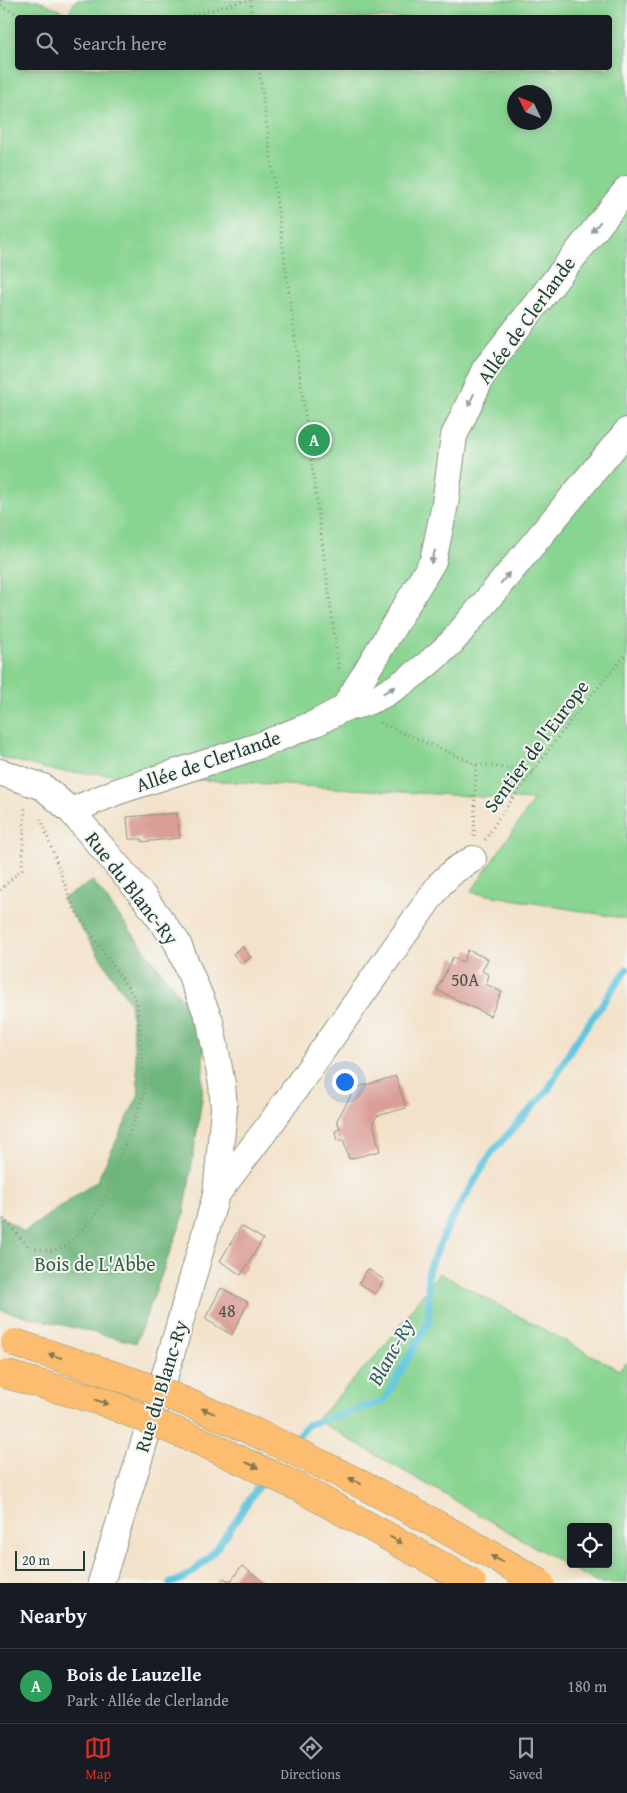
<!DOCTYPE html>
<html lang="en">
<head>
<meta charset="utf-8">
<style>
  :root { --surface:#171b24; --page:#242831; --text:#f1f3f6; --muted:#9ea1a6; --line:#363941; --accent:#d93025 }
  body { margin:0; font-family:"Gentium Book Plus",serif; background:var(--page); color:var(--text) }
  .controls { position:absolute; right:15px; bottom:15px; display:grid; overflow:hidden; border-radius:5px; box-shadow:0 2px 12px #0003 }
  .controls button { width:45px; height:45px; display:grid; place-items:center; padding:0; border:0; border-bottom:1px solid var(--line); background:var(--surface); color:var(--text); font:25px sans-serif }
  .compass { position:absolute; left:507px; top:85px; width:45px; height:45px; border-radius:50%; background:var(--surface); box-shadow:0 2px 12px #0003; rotate:313deg }
  .scale { position:absolute; left:15px; bottom:12px; width:70px; box-sizing:border-box; padding-left:5px; border:2px solid #1f3d34; border-top:0; font-size:14px; line-height:18px; white-space:nowrap; color:#1f3d34; -webkit-text-stroke:4px #f6f6f2; paint-order:stroke }
  .you { position:absolute; left:344px; top:1081px; width:18px; height:18px; margin:-12px; border:4px solid #fff; border-radius:50%; background:#1a73e8; box-shadow:0 0 0 8px #1a73e833 }
  .badge { display:grid; place-items:center; width:32px; height:32px; border-radius:50%; background:var(--accent); color:#fff; font-size:16px; font-weight:700 }
  .pin { position:absolute; translate:-50% -50%; border:2px solid #fff; box-shadow:0 1px 5px #0006 }
  .list { margin:0; padding:0; list-style:none }
  h2 { display:flex; justify-content:space-between; align-items:center; height:65px; margin:0; padding:0 20px; font-size:21px }
  h2 small { font-size:16px; font-weight:400; color:var(--muted) }
  .list li { display:grid; grid-template-columns:32px 1fr auto; gap:15px; align-items:center; box-sizing:border-box; height:75px; padding:0 20px; border-top:1px solid var(--line) }
  .list b { display:block; font-size:19px; white-space:nowrap }
  .list p { margin:0; font-size:16px; white-space:nowrap; color:var(--muted) }
  .list em { font-size:16px; font-style:normal; color:var(--muted) }
  .icon { flex:none; width:28px; height:28px; fill:none; stroke:currentColor; stroke-width:2; stroke-linecap:round; stroke-linejoin:round }
  .map { position:relative; flex:none; width:627px; height:1583px; overflow:hidden }
  .search { position:absolute; background:var(--surface); box-shadow:0 2px 12px #0003; left:15px; right:15px; top:15px; height:55px; display:flex; align-items:center; gap:12px; box-sizing:border-box; padding:0 18px; border-radius:5px; color:var(--muted); font-size:19px }
  .sheet { height:140px; background:var(--surface) }
  nav { display:flex; justify-content:space-around; align-items:center; box-sizing:border-box; height:70px; border-top:1px solid var(--line); background:var(--surface); font-size:14px; color:var(--muted) }
  nav a { display:grid; justify-items:center; gap:2px }
  nav .on { color:var(--accent) }
  .map>svg:first-child { display:block }
  .green { fill:#88d491; stroke:#548862; fill-rule:evenodd }
  .forest { fill:#6eb67b; stroke:#467a58 }
  .lines { fill:none; stroke-linecap:round; stroke-linejoin:round }
  .stream { stroke:#61c6df; stroke-width:7 }
  .building { fill:#da9e97 }
  .minor-casing { stroke:#89907f; stroke-width:28 }
  .path { stroke:#89907f; stroke-width:3; stroke-dasharray:1 4; stroke-linecap:butt }
  .minor { stroke:#fff; stroke-width:26 }
  .highway-bridge-casing { stroke:#89907f; stroke-width:29; stroke-linecap:butt }
  .highway-bridge { stroke:#fcbd6f; stroke-width:28 }
  .oneway { fill:#8f9e9a }
  .oneway2 { fill:#82774f }
  .labels { text-anchor:middle; stroke-width:4; stroke-linejoin:round; paint-order:stroke }
  .number-label { font-size:18px; fill:#4e554d }
  .street-label { font-size:20px; fill:#1f3d34; stroke:#f6f6f2 }
  .park-label { font-size:20px; fill:#345b47; stroke:#f6f6f2 }
  .water-label { font-size:21px; font-style:italic; fill:#305f5f; stroke:#f6f6f2 }
</style>
</head>
<body>
<div class="map">
<svg width="627" height="1583" viewBox="0 0 627 1583">
  <rect width="100%" height="100%" fill="#f6f6f2"/>
  <filter id="ink" filterUnits="userSpaceOnUse"><feTurbulence type="fractalNoise" baseFrequency=".02" numOctaves="2"/><feDisplacementMap in="SourceGraphic" scale="10" xChannelSelector="R" yChannelSelector="G"/><feConvolveMatrix kernelMatrix="1 2 1 2 8 2 1 2 1" color-interpolation-filters="sRGB"/></filter>
  <filter id="wash" filterUnits="userSpaceOnUse"><feTurbulence type="fractalNoise" baseFrequency=".0096" numOctaves="4" result="noise"/><feDisplacementMap in="SourceGraphic" scale="20" xChannelSelector="R" yChannelSelector="G"/><feGaussianBlur stdDeviation="1.12" result="paint"/><feColorMatrix in="noise" values="0 0 0 0 0 0 0 0 0 0 0 0 0 0 0 0 0 1.4 0 .05"/><feComposite in="paint" operator="in"/></filter>
  <g filter="url(#wash)">
    <rect width="100%" height="100%" fill="#f3e2ca"/>
    <g class="green">
      <path d="M0,0h38l30,14 8,-14h551v919l-156,-27 63,-92 -479,-29 -55,-14zM18,18h592v50h-592zM514,92h30v30h-30z"/>
      <path d="M439,1273l180,97 8,-8v221h-30l-281,-163 67,-72zM571,1527h37v37h-37z"/>
    </g>
    <path class="forest" d="M93,881l111,147 -2,71 -18,116 -48,128 -136,-33v-95l24,17 73,-51 42,-87 -9,-91 -68,-104z"/>
    <g class="lines">
      <g class="stream">
        <path d="M292,1443l15,-18 77,-24 45,-80 -1,-50 21,-47 43,-72 56,-62 26,-46 53,-75"/>
        <path d="M170,1583c41,-9 71,-75 95,-106"/>
      </g>
    </g>
    <g id="blocks">
      <g class="building">
        <path d="M177,813l3,25 -38,4v-3h-13l-2,-22z"/>
        <path d="M242,946l9,11 -9,7 -9,-10z"/>
        <path d="M468,950l20,9 -6,12 7,4 -3,9 16,8 -12,24 -53,-26 16,-33 10,5z"/>
        <path d="M396,1076l10,32 -29,8 -4,7 7,28 -31,8 -6,-20 -6,2 -2,-10 5,-2 -3,-9 18,-32z"/>
        <path d="M241,1226l22,13 -22,36 -21,-14z"/>
        <path d="M368,1269l16,11 -9,14 -16,-11z"/>
        <path d="M221,1288l27,14 -16,33 -27,-16z"/>
        <path d="M242,1566l15,11 8,6h-45l4,-5 6,4z"/>
      </g>
    </g>
  </g>
  <g filter="url(#ink)">
    <use href="#blocks" fill-opacity="0" stroke="#89907f" stroke-width="1"/>
    <g class="lines">
      <defs>
        <g id="minor">
          <path d="M344,708c38,-4 82,-41 108,-66l175,-211"/>
          <path d="M0,772l43,15 28,24 72,85 34,46 33,79 12,63 2,24 -8,87 -46,163 -69,225"/>
          <path d="M71,811l45,-19 145,-47 55,-22 28,-15 89,-147 12,-57 9,-68 31,-67 142,-180"/>
          <path d="M216,1195l55,-72 169,-239 15,-14 18,-11"/>
        </g>
      </defs>
      <use href="#minor" class="minor-casing"/>
      <g class="path">
        <path d="M1,0l1,7 23,11"/>
        <path d="M250,0l2,18"/>
        <path d="M183,18l64,-18"/>
        <path d="M259,68l80,601"/>
        <path d="M380,723l96,41 58,8"/>
        <path d="M474,836l2,-72"/>
        <path d="M485,840l15,-24 73,-99 54,-64"/>
        <path d="M0,890l22,-21 3,-63"/>
        <path d="M0,1215l29,32 23,4 14,-5 27,-28 9,-13 43,-114 -8,-90 -64,-94 -32,-88"/>
      </g>
      <use href="#minor" class="minor"/>
      <defs>
        <g id="highway-bridge">
          <path d="M15,1343c67,22 135,42 199,71 112,49 220,107 326,169"/>
          <path d="M5,1374l99,28 100,41 96,45 172,95"/>
        </g>
      </defs>
      <use href="#highway-bridge" class="highway-bridge-casing"/>
      <use href="#highway-bridge" class="highway-bridge"/>
    </g>
    <defs><path id="oneway-solid" d="M-6-.8H1V-3.2L6.5 0L1 3.2V.8H-6Z" transform="scale(1.25)"/></defs>
    <g class="oneway">
      <use href="#oneway-solid" transform="translate(596 227) rotate(129)"/>
      <use href="#oneway-solid" transform="translate(471 400) rotate(115)"/>
      <use href="#oneway-solid" transform="translate(433 557) rotate(107)"/>
      <use href="#oneway-solid" transform="translate(505 578) rotate(-51)"/>
      <use href="#oneway-solid" transform="translate(389 690) rotate(-30)"/>
    </g>
    <g class="oneway2">
      <use href="#oneway-solid" transform="translate(55 1356) rotate(-162)"/>
      <use href="#oneway-solid" transform="translate(102 1402) rotate(18)"/>
      <use href="#oneway-solid" transform="translate(208 1411) rotate(-158)"/>
      <use href="#oneway-solid" transform="translate(252 1465) rotate(25)"/>
      <use href="#oneway-solid" transform="translate(355 1481) rotate(-153)"/>
      <use href="#oneway-solid" transform="translate(396 1540) rotate(28)"/>
      <use href="#oneway-solid" transform="translate(497 1559) rotate(-150)"/>
    </g>
  </g>
  <g class="labels">
    <g class="number-label">
      <text x="465" y="986">50A</text>
      <text x="227" y="1317">48</text>
    </g>
    <g class="street-label">
      <text transform="translate(526 320) rotate(-54)" y="7">Allée de Clerlande</text>
      <text transform="translate(536 746) rotate(-53)" y="7">Sentier de l'Europe</text>
      <text transform="translate(208 761) rotate(-19)" y="7">Allée de Clerlande</text>
      <text transform="translate(132 888) rotate(52)" y="7">Rue du Blanc-Ry</text>
      <text transform="translate(161 1386) rotate(-73)" y="7">Rue du Blanc-Ry</text>
    </g>
    <g class="park-label">
      <text x="95" y="1271">Bois de L'Abbe</text>
    </g>
    <g class="water-label">
      <text transform="translate(391 1352) rotate(-61)" y="7">Blanc-Ry</text>
    </g>
  </g>
</svg>
<div class="controls">
<button><svg class="icon" aria-label="locate" viewBox="0 0 24 24"><circle cx="12" cy="12" r="6"/><path d="M12 2v4M12 18v4M2 12h4M18 12h4"/></svg></button>
</div>
<svg class="compass" viewBox="-18 -18 36 36"><path d="M0-13l5 13h-10z" fill="#e53935"/><path d="M0 13l5-13h-10z" fill="#9ea1a6"/></svg>
<div class="scale">20 m</div>
<div class="you"></div>
<div class="pin badge" style="left:314px;top:440px;background:#2e9e5b">A</div>
<div class="search"><svg class="icon" aria-label="search" viewBox="0 0 24 24"><circle cx="10" cy="10" r="6"/><path d="M15 15l6 6"/></svg>Search here</div>
</div>
<section class="sheet">
<h2>Nearby<small></small></h2>
<ul class="list">
<li><span class="badge" style="background:#2e9e5b">A</span><div><b>Bois de Lauzelle</b><p>Park · Allée de Clerlande</p></div><em>180 m</em></li>
</ul>
</section>
<nav>
<a class="on"><svg class="icon" aria-label="map" viewBox="0 0 24 24"><path d="M3 6l6-2 6 2 6-2v14l-6 2-6-2-6 2zM9 4v14M15 6v14"/></svg>Map</a>
<a><svg class="icon" aria-label="directions" viewBox="0 0 24 24"><path d="M12 3l9 9-9 9-9-9zM9 14v-3h6M13 9l2 2-2 2"/></svg>Directions</a>
<a><svg class="icon" aria-label="saved" viewBox="0 0 24 24"><path d="M7 4h10v16l-5-4-5 4z"/></svg>Saved</a>
</nav>
</body>
</html>
